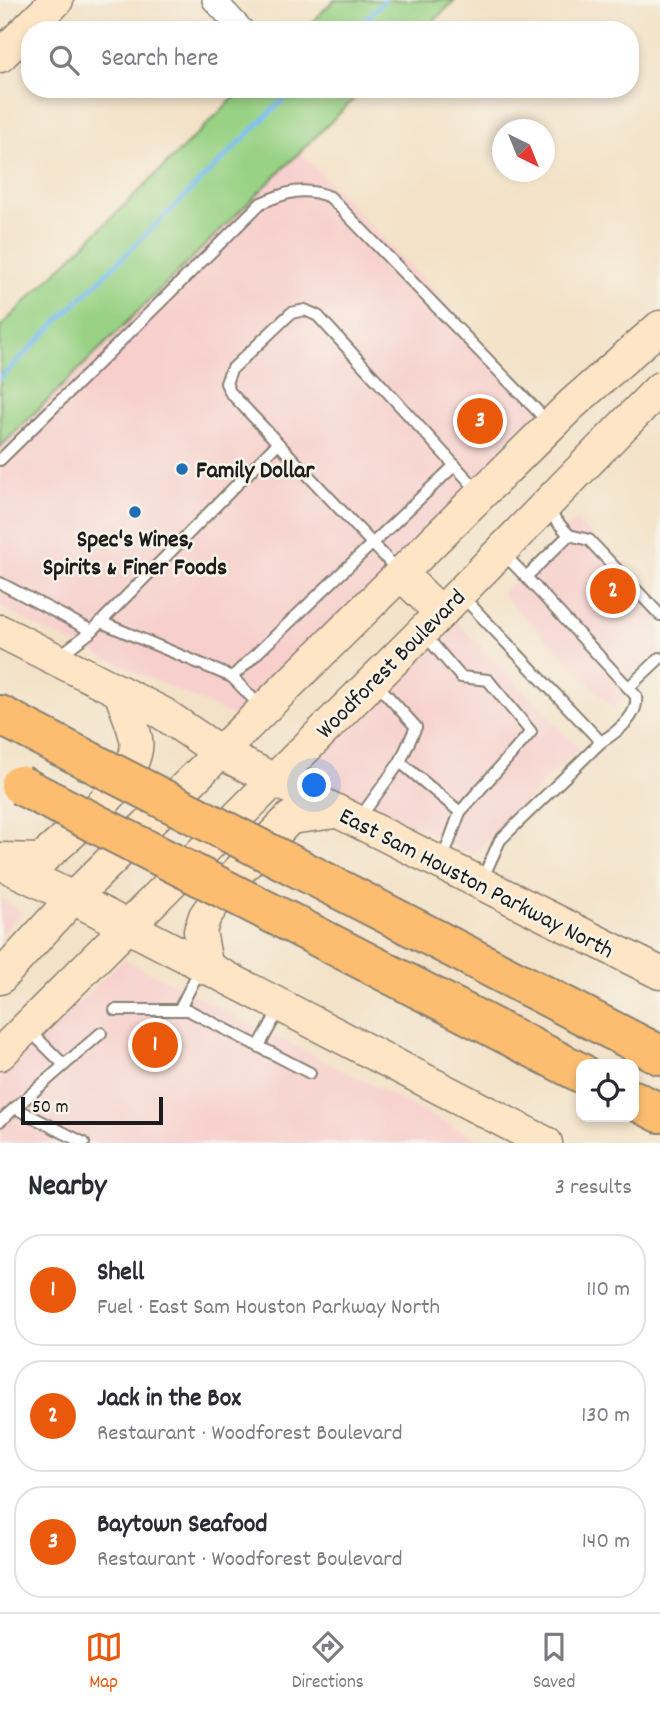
<!DOCTYPE html>
<html lang="en">
<head>
<meta charset="utf-8">
<style>
  :root { --surface:#fff; --page:#f2f2f3; --text:#2b2b33; --muted:#7c7c81; --line:#e1e1e2; --accent:#ea580c }
  body { margin:0; font-family:Dekko,sans-serif; background:var(--page); color:var(--text) }
  .controls { position:absolute; right:21px; bottom:21px; display:grid; overflow:hidden; border-radius:14px; box-shadow:0 4px 10px #0003 }
  .controls button { width:63px; height:63px; display:grid; place-items:center; padding:0; border:0; border-bottom:2px solid var(--line); background:var(--surface); color:var(--text); font:35px sans-serif }
  .compass { position:absolute; left:492px; top:119px; width:63px; height:63px; border-radius:50%; background:var(--surface); box-shadow:0 4px 10px #0003; rotate:137deg }
  .scale { position:absolute; left:21px; bottom:18px; width:142px; box-sizing:border-box; padding-left:7px; border:4px solid #1c1c1c; border-top:0; font-size:19px; line-height:24px; white-space:nowrap; color:#1c1c1c; -webkit-text-stroke:5px #f7f3e8; paint-order:stroke }
  .you { position:absolute; left:315px; top:786px; width:24px; height:24px; margin:-18px; border:5px solid #fff; border-radius:50%; background:#1a73e8; box-shadow:0 0 0 10px #1a73e833 }
  .badge { display:grid; place-items:center; width:46px; height:46px; border-radius:50%; background:var(--accent); color:#fff; font-size:23px; font-weight:700 }
  .pin { position:absolute; translate:-50% -50%; border:4px solid #fff; box-shadow:0 2px 7px #0006 }
  .list { margin:0; padding:0; list-style:none }
  h2 { display:flex; justify-content:space-between; align-items:center; height:91px; margin:0; padding:0 28px; font-size:30px }
  h2 small { font-size:23px; font-weight:400; color:var(--muted) }
  .list li { display:grid; grid-template-columns:46px 1fr auto; gap:21px; align-items:center; box-sizing:border-box; height:112px; margin:0 14px 14px; padding:0 14px; border:2px solid var(--line); border-radius:28px }
  .list b { display:block; font-size:26px; white-space:nowrap }
  .list p { margin:0; font-size:23px; white-space:nowrap; color:var(--muted) }
  .list em { font-size:23px; font-style:normal; color:var(--muted) }
  .icon { flex:none; width:38px; height:38px; fill:none; stroke:currentColor; stroke-width:2; stroke-linecap:round; stroke-linejoin:round }
  .map { position:relative; flex:none; width:660px; height:1143px; overflow:hidden }
  .search { position:absolute; background:var(--surface); box-shadow:0 4px 10px #0003; left:21px; right:21px; top:21px; height:77px; display:flex; align-items:center; gap:18px; box-sizing:border-box; padding:0 24px; border-radius:28px; color:var(--muted); font-size:26px }
  .sheet { height:469px; background:var(--surface) }
  nav { display:flex; justify-content:space-around; align-items:center; box-sizing:border-box; height:98px; border-top:2px solid var(--line); background:var(--surface); font-size:19px; color:var(--muted) }
  nav a { display:grid; justify-items:center; gap:4px }
  nav .on { color:var(--accent) }
  .map>svg:first-child { display:block }
  .built { fill:#f7d0cd }
  .green { fill:#99d285; stroke:#5a7750; stroke-width:2 }
  .lines { fill:none; stroke-linecap:round; stroke-linejoin:round }
  .stream { stroke:#7abdf0; stroke-width:5 }
  .lane-casing { stroke:#887f72; stroke-width:14 }
  .street-casing { stroke:#887f72; stroke-width:26 }
  .secondary-casing { stroke:#887f72; stroke-width:35 }
  .highway-casing { stroke:#887f72; stroke-width:42 }
  .lane { stroke:#fff; stroke-width:10 }
  .street { stroke:#fff; stroke-width:23 }
  .secondary { stroke:#fee5c5; stroke-width:32 }
  .highway { stroke:#fcbd6f; stroke-width:38 }
  .highway-bridge-casing { stroke:#887f72; stroke-width:42; stroke-linecap:butt }
  .highway-bridge { stroke:#fcbd6f; stroke-width:38 }
  .poi-dot { fill:#1f6fb2; stroke:#f7f3e8; stroke-width:2.5 }
  .labels { text-anchor:middle; stroke-width:5; stroke-linejoin:round; paint-order:stroke }
  .poi-label { font-size:24px; font-weight:bold; fill:#1c1c1c; stroke:#f7f3e8; text-anchor:start }
  .street-label { font-size:24px; fill:#1c1c1c; stroke:#f7f3e8 }
</style>
</head>
<body>
<div class="map">
<svg width="660" height="1143" viewBox="0 0 660 1143">
  <rect width="100%" height="100%" fill="#f7f3e8"/>
  <filter id="ink" filterUnits="userSpaceOnUse"><feTurbulence type="fractalNoise" baseFrequency=".0143" numOctaves="2"/><feDisplacementMap in="SourceGraphic" scale="14" xChannelSelector="R" yChannelSelector="G"/><feConvolveMatrix kernelMatrix="1 2 1 2 8 2 1 2 1" color-interpolation-filters="sRGB"/></filter>
  <filter id="wash" filterUnits="userSpaceOnUse"><feTurbulence type="fractalNoise" baseFrequency=".00686" numOctaves="4" result="noise"/><feDisplacementMap in="SourceGraphic" scale="28" xChannelSelector="R" yChannelSelector="G"/><feGaussianBlur stdDeviation="1.57" result="paint"/><feColorMatrix in="noise" values="0 0 0 0 0 0 0 0 0 0 0 0 0 0 0 0 0 1.4 0 .05"/><feComposite in="paint" operator="in"/></filter>
  <g filter="url(#wash)">
    <rect width="100%" height="100%" fill="#f3e2c8"/>
    <g class="built">
      <path d="M300,152l253,262 -315,304 -203,-92 -35,-20v-159z"/>
      <path d="M576,520l84,87v57l-46,45 -113,-116z"/>
      <path d="M457,622l122,126 -106,106 -168,-81z"/>
      <path d="M0,897l23,16 -23,21z"/>
      <path d="M124,959l359,183v1h-483v-66z"/>
    </g>
    <g class="green">
      <path d="M334,0h121l-30,30h-121z"/>
      <path d="M243,89h121l-364,358v-120z"/>
    </g>
    <g class="lines">
      <g class="stream">
        <path d="M355,30l30,-30"/>
        <path d="M0,378l294,-289"/>
      </g>
    </g>
  </g>
  <g filter="url(#ink)">
    <g class="lines">
      <defs>
        <g id="lane">
          <path d="M0,460l261,-257c26,-11 42,-17 69,-6l219,226"/>
          <path d="M569,535l20,5 71,75"/>
          <path d="M504,554l22,23 43,-42 -23,-26"/>
          <path d="M399,572l-169,-180 -4,-9 5,-13 60,-57 14,-3 13,6 162,177"/>
          <path d="M526,577l110,119c3,20 -19,36 -35,46"/>
          <path d="M0,583l92,48"/>
          <path d="M461,595l140,147 -101,98 -19,42"/>
          <path d="M101,622l131,55 30,31"/>
          <path d="M424,634l37,43 27,3 43,52 -71,80 -18,49"/>
          <path d="M60,655l32,-24 186,-188"/>
          <path d="M232,677l223,-212"/>
          <path d="M630,686l30,-28"/>
          <path d="M400,762l60,50"/>
          <path d="M359,819l41,-57 16,-35 -41,-45"/>
          <path d="M115,1010h73l122,63"/>
          <path d="M179,1010l21,-41"/>
          <path d="M29,1030l35,35"/>
          <path d="M259,1046l21,-38"/>
          <path d="M15,1108l69,35"/>
          <path d="M0,1121l101,-88"/>
        </g>
        <path id="street" d="M214,0l28,30"/>
        <g id="secondary">
          <path d="M0,56l57,-56"/>
          <path d="M401,574l40,39"/>
          <path d="M0,631l162,82 59,40 439,220"/>
          <path d="M1,859l40,1c27,-25 102,-82 95,-121 -3,-15 -11,-32 -16,-47"/>
          <path d="M0,863l73,35 473,245"/>
          <path d="M207,969l-7,-38 5,-15 26,-37 59,-61 46,-6"/>
          <path d="M0,978l73,-80 499,-494 88,-77"/>
          <path d="M0,1054l422,-422 238,-244"/>
        </g>
        <g id="highway">
          <path d="M0,715l60,31"/>
          <path d="M329,884l331,171"/>
          <path d="M289,922l292,151"/>
          <path d="M634,1100l26,13"/>
        </g>
      </defs>
      <use href="#lane" class="lane-casing"/>
      <use href="#street" class="street-casing"/>
      <use href="#secondary" class="secondary-casing"/>
      <use href="#highway" class="highway-casing"/>
      <use href="#lane" class="lane"/>
      <use href="#street" class="street"/>
      <use href="#secondary" class="secondary"/>
      <use href="#highway" class="highway"/>
      <defs>
        <g id="highway-bridge">
          <path d="M60,746l269,138"/>
          <path d="M20,785l269,137"/>
        </g>
      </defs>
      <use href="#highway-bridge" class="highway-bridge-casing"/>
      <use href="#highway-bridge" class="highway-bridge"/>
    </g>
  </g>
  <g class="poi-dot">
    <circle cx="182" cy="469" r="7"/>
    <circle cx="135" cy="512" r="7"/>
  </g>
  <g class="labels">
    <g class="poi-label">
      <text x="196" y="477">Family Dollar</text>
      <text x="135" y="546" text-anchor="middle">Spec's Wines,<tspan x="135" dy="28">Spirits &amp; Finer Foods</tspan></text>
    </g>
    <g class="street-label">
      <text transform="translate(390 663) rotate(-45)" y="8">Woodforest Boulevard</text>
      <text transform="translate(477 882) rotate(27)" y="8">East Sam Houston Parkway North</text>
    </g>
  </g>
</svg>
<div class="controls">
<button><svg class="icon" aria-label="locate" viewBox="0 0 24 24"><circle cx="12" cy="12" r="6"/><path d="M12 2v4M12 18v4M2 12h4M18 12h4"/></svg></button>
</div>
<svg class="compass" viewBox="-18 -18 36 36"><path d="M0-13l5 13h-10z" fill="#e53935"/><path d="M0 13l5-13h-10z" fill="#7c7c81"/></svg>
<div class="scale">50 m</div>
<div class="you"></div>
<div class="pin badge" style="left:155px;top:1045px">1</div>
<div class="pin badge" style="left:613px;top:591px">2</div>
<div class="pin badge" style="left:480px;top:421px">3</div>
<div class="search"><svg class="icon" aria-label="search" viewBox="0 0 24 24"><circle cx="10" cy="10" r="6"/><path d="M15 15l6 6"/></svg>Search here</div>
</div>
<section class="sheet">
<h2>Nearby<small>3 results</small></h2>
<ul class="list">
<li><span class="badge">1</span><div><b>Shell</b><p>Fuel · East Sam Houston Parkway North</p></div><em>110 m</em></li>
<li><span class="badge">2</span><div><b>Jack in the Box</b><p>Restaurant · Woodforest Boulevard</p></div><em>130 m</em></li>
<li><span class="badge">3</span><div><b>Baytown Seafood</b><p>Restaurant · Woodforest Boulevard</p></div><em>140 m</em></li>
</ul>
</section>
<nav>
<a class="on"><svg class="icon" aria-label="map" viewBox="0 0 24 24"><path d="M3 6l6-2 6 2 6-2v14l-6 2-6-2-6 2zM9 4v14M15 6v14"/></svg>Map</a>
<a><svg class="icon" aria-label="directions" viewBox="0 0 24 24"><path d="M12 3l9 9-9 9-9-9zM9 14v-3h6M13 9l2 2-2 2"/></svg>Directions</a>
<a><svg class="icon" aria-label="saved" viewBox="0 0 24 24"><path d="M7 4h10v16l-5-4-5 4z"/></svg>Saved</a>
</nav>
</body>
</html>
